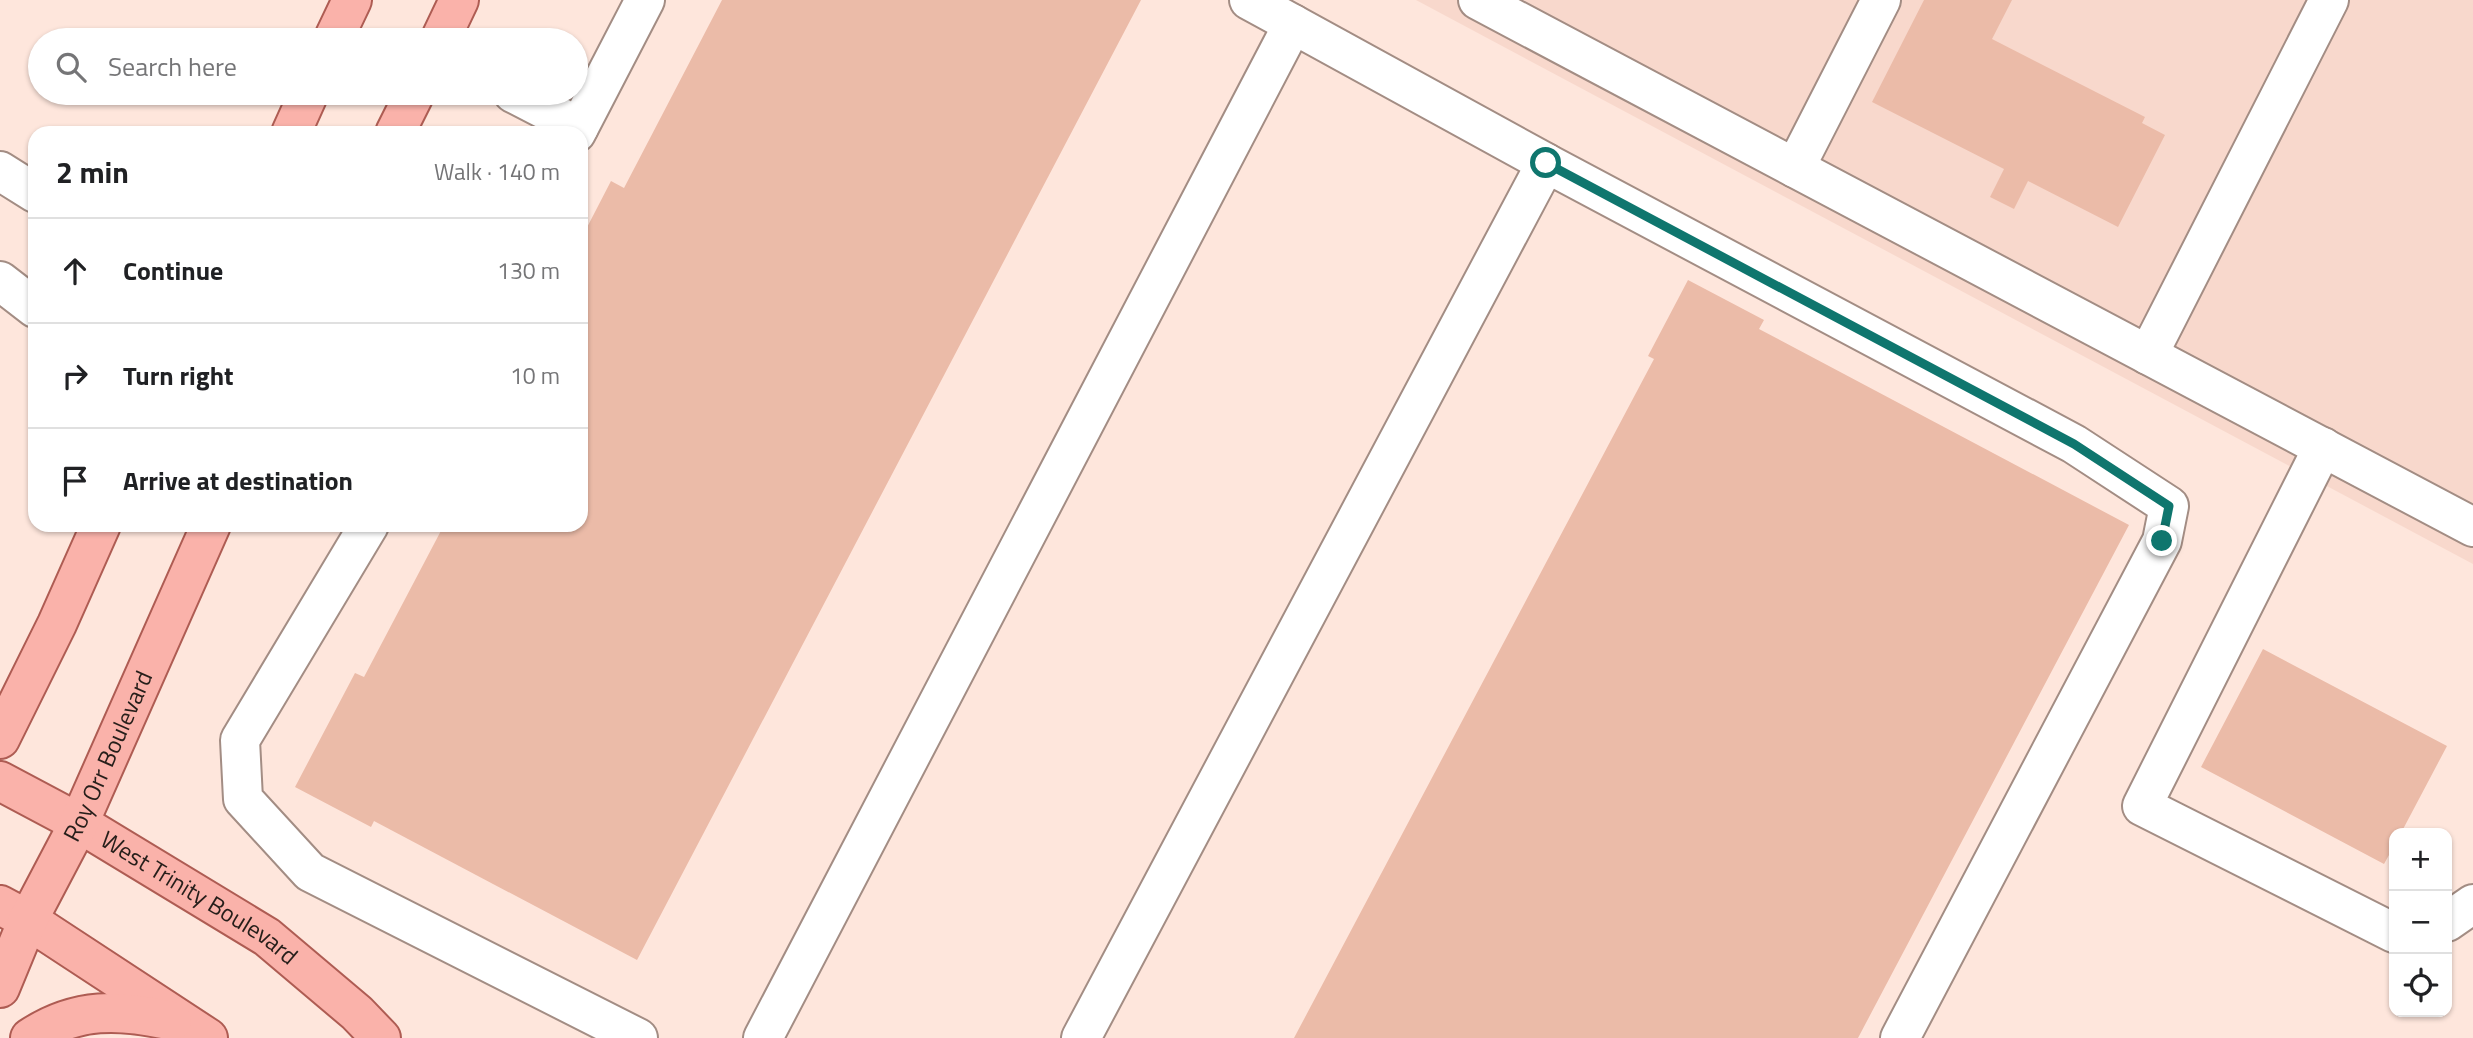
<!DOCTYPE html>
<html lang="en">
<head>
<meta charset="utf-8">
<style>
  :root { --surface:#fff; --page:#f6f6f6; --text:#202124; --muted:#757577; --line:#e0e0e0 }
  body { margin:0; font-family:"Titillium Web",sans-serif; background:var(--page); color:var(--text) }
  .controls { position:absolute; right:21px; bottom:21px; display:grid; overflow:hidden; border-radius:14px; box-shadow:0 2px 5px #0004 }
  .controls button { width:63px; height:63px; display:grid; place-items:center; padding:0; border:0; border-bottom:2px solid var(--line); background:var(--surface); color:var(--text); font:35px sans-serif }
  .stop { position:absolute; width:21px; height:21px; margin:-16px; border:5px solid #0f766e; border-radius:50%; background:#fff }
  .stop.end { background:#0f766e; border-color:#fff; box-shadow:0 2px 7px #0008 }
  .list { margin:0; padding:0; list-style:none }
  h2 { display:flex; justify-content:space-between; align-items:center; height:91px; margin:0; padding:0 28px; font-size:30px }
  h2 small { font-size:23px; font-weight:400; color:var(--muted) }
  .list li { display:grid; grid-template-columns:46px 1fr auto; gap:21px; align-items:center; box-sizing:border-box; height:105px; padding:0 28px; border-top:2px solid var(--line) }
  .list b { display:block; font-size:26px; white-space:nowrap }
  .list em { font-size:23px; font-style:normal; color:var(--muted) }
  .icon { flex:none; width:38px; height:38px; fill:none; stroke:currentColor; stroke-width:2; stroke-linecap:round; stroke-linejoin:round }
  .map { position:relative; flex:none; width:2473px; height:1038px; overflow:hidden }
  .search { position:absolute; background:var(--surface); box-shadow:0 2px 5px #0004; left:28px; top:28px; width:560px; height:77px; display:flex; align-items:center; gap:18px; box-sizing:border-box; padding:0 24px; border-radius:38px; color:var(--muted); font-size:26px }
  .panel { position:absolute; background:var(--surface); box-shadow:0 2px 5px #0004; left:28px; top:126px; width:560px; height:406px; border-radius:21px }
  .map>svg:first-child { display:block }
  .built { fill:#f8d8cc }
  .building { fill:#ebbba8 }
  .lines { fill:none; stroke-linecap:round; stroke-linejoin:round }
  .minor-casing { stroke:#a38d84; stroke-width:42 }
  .major-casing { stroke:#ae5c53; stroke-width:42 }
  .minor { stroke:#fff; stroke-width:38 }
  .major { stroke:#fab2aa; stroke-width:38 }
  .route { stroke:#0f766e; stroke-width:9 }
  .labels { text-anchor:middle; stroke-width:7; stroke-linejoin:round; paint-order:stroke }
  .street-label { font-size:24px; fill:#261e1a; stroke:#fff }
</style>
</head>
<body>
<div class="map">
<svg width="2473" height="1038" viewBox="0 0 2473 1038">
  <rect width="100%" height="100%" fill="#fee6dc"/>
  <path class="built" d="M1416,0h1057v564z"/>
  <g class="building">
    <path d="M722,0h419l-504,960 -263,-139 -3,6 -76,-40 60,-114 9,4 80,-152h137v-286l30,-58 13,7z"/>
    <path d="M1924,0h88l-20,39 153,78 -3,6 23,12 -47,92 -90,-46 -14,28 -24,-12 14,-28 -132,-67z"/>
    <path d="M1688,280l76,40 -5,9 370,196 -271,513h-564l360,-679 -6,-3z"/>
    <path d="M2263,649l184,97 -46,87h-7v13l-10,18 -183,-97z"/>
  </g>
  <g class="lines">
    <defs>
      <g id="minor">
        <path d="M1478,0l995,527"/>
        <path d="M513,93l66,34"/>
        <path d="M576,133l69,-133"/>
        <path d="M1546,163l528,281 95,62 -7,35 -262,497"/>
        <path d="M1795,168l86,-168"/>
        <path d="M0,171l35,22"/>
        <path d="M0,281l35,27"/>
        <path d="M2148,355l181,-355"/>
        <path d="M2323,447l-181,359 252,127"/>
        <path d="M369,525l-129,215 3,59 67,73 328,166"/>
        <path d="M2447,922l26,-18"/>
        <path d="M763,1038l530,-1014"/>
        <path d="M1081,1038l465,-875 -297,-163"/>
      </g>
      <g id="major">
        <path d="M333,40l19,-40"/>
        <path d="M440,40l19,-40"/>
        <path d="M291,133l18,-40"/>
        <path d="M395,133l20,-40"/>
        <path d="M0,739l57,-115 44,-99"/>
        <path id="s1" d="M0,781l79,42 188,114 90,76 24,25"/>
        <path d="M0,905l28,15 180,118"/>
        <path id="s2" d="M0,988l28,-68 51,-97 132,-298"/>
        <path d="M30,1038c46,-31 91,-29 142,-17"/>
      </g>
    </defs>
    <use href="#minor" class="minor-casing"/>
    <use href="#major" class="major-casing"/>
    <use href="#minor" class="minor"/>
    <use href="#major" class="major"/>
  </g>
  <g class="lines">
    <path class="route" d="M1546,163l528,281 95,62 -7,35"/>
  </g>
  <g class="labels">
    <g class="street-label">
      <text dy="8" stroke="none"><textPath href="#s2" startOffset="256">Roy Orr Boulevard</textPath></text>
      <text dy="8" stroke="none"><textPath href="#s1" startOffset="231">West Trinity Boulevard</textPath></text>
    </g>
  </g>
</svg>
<div class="controls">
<button>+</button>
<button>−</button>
<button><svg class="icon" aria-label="locate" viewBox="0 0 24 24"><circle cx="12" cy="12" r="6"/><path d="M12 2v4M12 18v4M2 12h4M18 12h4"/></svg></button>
</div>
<div class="stop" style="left:1546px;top:163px"></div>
<div class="stop end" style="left:2162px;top:541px"></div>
<div class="search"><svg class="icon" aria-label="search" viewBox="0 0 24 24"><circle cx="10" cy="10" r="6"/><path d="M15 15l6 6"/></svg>Search here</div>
<section class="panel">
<h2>2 min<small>Walk · 140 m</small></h2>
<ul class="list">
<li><svg class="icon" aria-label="ahead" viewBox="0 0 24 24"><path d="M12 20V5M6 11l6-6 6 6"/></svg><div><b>Continue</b></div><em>130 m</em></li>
<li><svg class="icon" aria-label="right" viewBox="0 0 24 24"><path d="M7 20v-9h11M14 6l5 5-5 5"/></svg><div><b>Turn right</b></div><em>10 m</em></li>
<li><svg class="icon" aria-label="arrive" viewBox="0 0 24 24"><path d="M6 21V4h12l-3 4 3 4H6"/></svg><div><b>Arrive at destination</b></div></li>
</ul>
</section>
</div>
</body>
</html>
